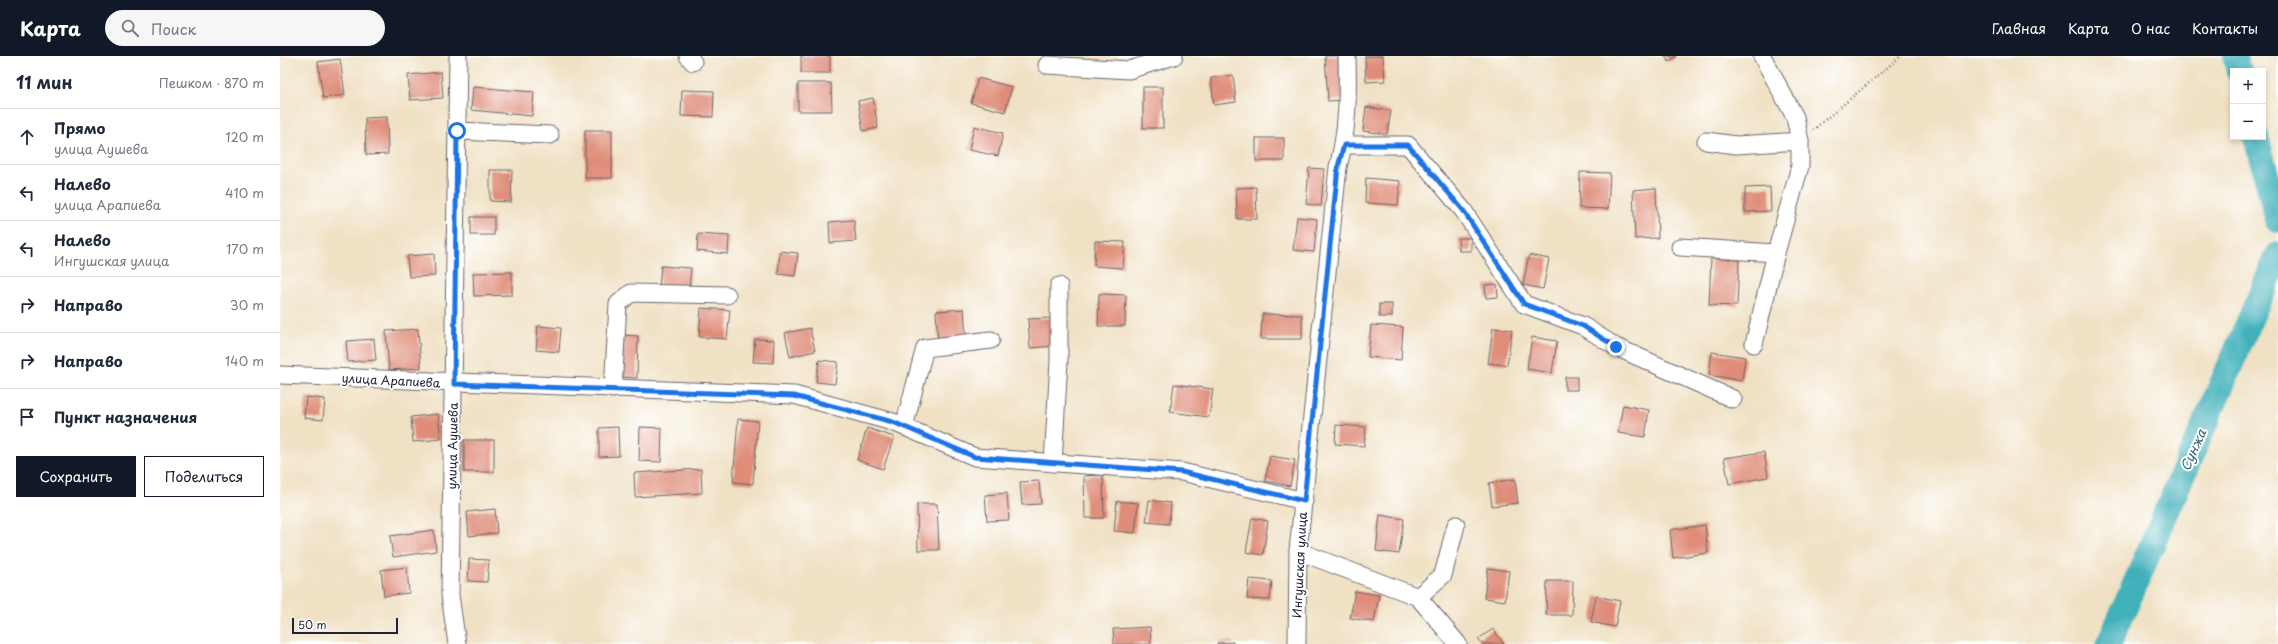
<!DOCTYPE html>
<html lang="ru">
<head>
<meta charset="utf-8">
<style>
  :root { --surface:#fff; --page:#f6f6f7; --text:#1f2937; --muted:#747a83; --line:#e0e1e3; --accent:#111827 }
  body { margin:0; font-family:"Playpen Sans",sans-serif; background:var(--page); color:var(--text) }
  .controls { position:absolute; right:12px; top:12px; display:grid; overflow:hidden; border-radius:0px; box-shadow:0 2px 6px #0003 }
  .controls button { width:36px; height:36px; display:grid; place-items:center; padding:0; border:0; border-bottom:1px solid var(--line); background:var(--surface); color:var(--text); font:20px sans-serif }
  .scale { position:absolute; left:12px; bottom:10px; width:106px; box-sizing:border-box; padding-left:4px; border:2px solid #22223b; border-top:0; font-size:11px; line-height:14px; white-space:nowrap; color:#22223b; -webkit-text-stroke:3px #fff; paint-order:stroke }
  .stop { position:absolute; width:12px; height:12px; margin:-9px; border:3px solid #1a73e8; border-radius:50%; background:#fff }
  .stop.end { background:#1a73e8; border-color:#fff; box-shadow:0 1px 4px #0008 }
  .list { margin:0; padding:0; list-style:none }
  h2 { display:flex; justify-content:space-between; align-items:center; height:52px; margin:0; padding:0 16px; font-size:17px }
  h2 small { font-size:13px; font-weight:400; color:var(--muted) }
  .list li { display:grid; grid-template-columns:26px 1fr auto; gap:12px; align-items:center; box-sizing:border-box; height:56px; padding:0 16px; border-top:1px solid var(--line) }
  .list b { display:block; font-size:15px; white-space:nowrap }
  .list p { margin:0; font-size:13px; white-space:nowrap; color:var(--muted) }
  .list em { font-size:13px; font-style:normal; color:var(--muted) }
  .actions { display:flex; gap:8px; padding:12px 16px }
  .actions a { flex:1; padding:9px 0; border:1px solid var(--accent); border-radius:0px; text-align:center; font-size:14px; color:var(--accent) }
  .actions .main { background:var(--accent); color:#fff }
  .icon { flex:none; width:22px; height:22px; fill:none; stroke:currentColor; stroke-width:2; stroke-linecap:round; stroke-linejoin:round }
  .map { position:relative; flex:none; width:1998px; height:588px; overflow:hidden }
  header { display:flex; align-items:center; gap:24px; box-sizing:border-box; height:56px; padding:0 20px; background:var(--accent); color:#fff }
  header strong { font-size:19px }
  nav { display:flex; gap:22px; margin-inline-start:auto; font-size:14px }
  .search { width:280px; height:36px; background:var(--page); display:flex; align-items:center; gap:10px; box-sizing:border-box; padding:0 14px; border-radius:22px; color:var(--muted); font-size:15px }
  main { display:flex }
  aside { flex:1; background:var(--surface) }
  .map>svg:first-child { display:block }
  .lines { fill:none; stroke-linecap:round; stroke-linejoin:round }
  .river { stroke:#40b0ba; stroke-width:26 }
  .building { fill:#df8c78 }
  .minor-casing { stroke:#6a656b; stroke-width:19 }
  .path { stroke:#6a656b; stroke-width:2.5; stroke-dasharray:1 3; stroke-linecap:butt }
  .minor { stroke:#fff; stroke-width:17 }
  .route { stroke:#1a73e8; stroke-width:5 }
  .labels { text-anchor:middle; stroke-width:4; stroke-linejoin:round; paint-order:stroke }
  .street-label { font-size:12px; fill:#22223b; stroke:#fff }
  .water-label { font-size:13px; font-style:italic; fill:#306274; stroke:#fff }
</style>
</head>
<body>
<header>
<strong>Карта</strong>
<div class="search"><svg class="icon" aria-label="search" viewBox="0 0 24 24"><circle cx="10" cy="10" r="6"/><path d="M15 15l6 6"/></svg>Поиск</div>
<nav><a>Главная</a><a>Карта</a><a>О нас</a><a>Контакты</a></nav>
</header>
<main>
<aside>
<h2>11 мин<small>Пешком · 870 m</small></h2>
<ul class="list">
<li><svg class="icon" aria-label="ahead" viewBox="0 0 24 24"><path d="M12 20V5M6 11l6-6 6 6"/></svg><div><b>Прямо</b><p>улица Аушева</p></div><em>120 m</em></li>
<li><svg class="icon" aria-label="left" viewBox="0 0 24 24"><path d="M17 20v-9H6M10 6l-5 5 5 5"/></svg><div><b>Налево</b><p>улица Арапиева</p></div><em>410 m</em></li>
<li><svg class="icon" aria-label="left" viewBox="0 0 24 24"><path d="M17 20v-9H6M10 6l-5 5 5 5"/></svg><div><b>Налево</b><p>Ингушская улица</p></div><em>170 m</em></li>
<li><svg class="icon" aria-label="right" viewBox="0 0 24 24"><path d="M7 20v-9h11M14 6l5 5-5 5"/></svg><div><b>Направо</b></div><em>30 m</em></li>
<li><svg class="icon" aria-label="right" viewBox="0 0 24 24"><path d="M7 20v-9h11M14 6l5 5-5 5"/></svg><div><b>Направо</b></div><em>140 m</em></li>
<li><svg class="icon" aria-label="arrive" viewBox="0 0 24 24"><path d="M6 21V4h12l-3 4 3 4H6"/></svg><div><b>Пункт назначения</b></div></li>
</ul>
<div class="actions"><a class="main">Сохранить</a><a>Поделиться</a></div>
</aside>
<div class="map">
<svg width="1998" height="588" viewBox="0 0 1998 588">
  <rect width="100%" height="100%" fill="#fff"/>
  <filter id="ink" filterUnits="userSpaceOnUse"><feTurbulence type="fractalNoise" baseFrequency=".025" numOctaves="2"/><feDisplacementMap in="SourceGraphic" scale="8" xChannelSelector="R" yChannelSelector="G"/><feConvolveMatrix kernelMatrix="1 2 1 2 8 2 1 2 1" color-interpolation-filters="sRGB"/></filter>
  <filter id="wash" filterUnits="userSpaceOnUse"><feTurbulence type="fractalNoise" baseFrequency=".012" numOctaves="4" result="noise"/><feDisplacementMap in="SourceGraphic" scale="16" xChannelSelector="R" yChannelSelector="G"/><feGaussianBlur stdDeviation="0.9" result="paint"/><feColorMatrix in="noise" values="0 0 0 0 0 0 0 0 0 0 0 0 0 0 0 0 0 1.4 0 .05"/><feComposite in="paint" operator="in"/></filter>
  <g filter="url(#wash)">
    <rect width="100%" height="100%" fill="#f0e1c4"/>
    <g class="lines">
      <g class="river">
        <path d="M1955,0l4,15"/>
        <path d="M1976,81l22,83"/>
        <path d="M1829,588l169,-389"/>
      </g>
    </g>
    <g id="blocks">
      <g class="building">
        <rect x="521" y="0" width="29" height="17"/>
        <path d="M1045,0h16l2,44 -15,1z"/>
        <path d="M1085,0h18l2,25 -19,1z"/>
        <path d="M1385,0h12l-8,6z"/>
        <path d="M60,3l5,36 -22,3 -5,-36z"/>
        <path d="M161,16l2,26 -33,2 -2,-25z"/>
        <path d="M953,19l3,27 -22,3 -3,-27z"/>
        <path d="M698,22l34,9 -7,25 -34,-9z"/>
        <path d="M518,27h33l1,28h-34z"/>
        <path d="M193,31l61,5 -2,24 -61,-6z"/>
        <rect x="863" y="31" width="20" height="41"/>
        <path d="M402,34l32,1 -1,26 -32,-1z"/>
        <path d="M593,42l5,30 -15,3 -5,-30z"/>
        <path d="M1086,51l25,4 -4,23 -24,-3z"/>
        <path d="M107,61l1,37 -22,1 -1,-37z"/>
        <path d="M694,70l29,7 -5,23 -29,-6z"/>
        <rect x="305" y="74" width="27" height="48"/>
        <rect x="976" y="82" width="28" height="23"/>
        <path d="M1029,112l15,1 -3,37 -15,-2z"/>
        <path d="M210,114h22l-1,32 -21,-1z"/>
        <path d="M1300,116l30,1 -2,36 -29,-1z"/>
        <path d="M1086,122l34,3 -2,24 -33,-2z"/>
        <path d="M976,131l1,32h-20l-1,-31z"/>
        <path d="M1490,131l1,24 -26,1v-24z"/>
        <path d="M1376,132l2,50 -23,1 -2,-49z"/>
        <rect x="191" y="161" width="23" height="18"/>
        <path d="M1017,161l20,2 -3,33 -21,-2z"/>
        <path d="M574,164l2,21 -26,2 -1,-21z"/>
        <path d="M418,178l31,2 -1,18 -31,-3z"/>
        <path d="M1178,182h13v13h-12z"/>
        <path d="M815,185l30,1 -2,26 -29,-2z"/>
        <path d="M500,195l18,2 -3,23 -17,-2z"/>
        <path d="M154,198l1,22 -26,1 -2,-21z"/>
        <path d="M1249,199l20,4 -6,30 -20,-4z"/>
        <path d="M1431,202l28,2 -2,46 -28,-1z"/>
        <path d="M381,210l30,2 -2,21 -30,-3z"/>
        <path d="M232,216v23l-38,1 -1,-23z"/>
        <path d="M1217,228l1,13 -12,1 -1,-13z"/>
        <path d="M819,238l27,1 -1,31h-27z"/>
        <rect x="1099" y="248" width="13" height="13"/>
        <path d="M421,252l29,2 -3,29 -28,-2z"/>
        <path d="M684,253l2,30 -28,2 -2,-30z"/>
        <path d="M982,258l40,1v24h-41z"/>
        <path d="M772,262l2,28 -24,2 -2,-29z"/>
        <path d="M1091,269l32,2 -2,33 -33,-3z"/>
        <path d="M258,270l23,2 -2,24 -23,-2z"/>
        <path d="M530,272l5,23 -25,6 -5,-24z"/>
        <path d="M1213,272l19,2 -5,35 -19,-2z"/>
        <path d="M138,273l3,39 -32,2 -3,-39z"/>
        <path d="M340,279l18,1 -1,42 -18,-1z"/>
        <path d="M1252,281l25,4 -5,32 -25,-4z"/>
        <path d="M94,283l2,21 -28,2 -2,-21z"/>
        <path d="M475,283l19,1 -1,23 -20,-1z"/>
        <path d="M1432,296l33,5 -3,24 -33,-6z"/>
        <path d="M539,304l19,2 -3,22 -19,-2z"/>
        <rect x="1285" y="321" width="12" height="13"/>
        <path d="M894,328l39,5 -4,28 -39,-5z"/>
        <path d="M26,341l19,2 -2,21 -19,-2z"/>
        <path d="M1343,349l26,5 -4,27 -27,-4z"/>
        <path d="M158,358l3,25 -28,3 -2,-25z"/>
        <path d="M458,363l20,2 -5,63 -20,-2z"/>
        <path d="M1056,369l30,2 -2,19 -29,-2z"/>
        <path d="M338,371l1,29 -20,1v-29z"/>
        <path d="M360,371l22,1 -1,34 -22,-1z"/>
        <path d="M587,372l27,9 -11,32 -26,-9z"/>
        <rect x="184" y="384" width="30" height="32"/>
        <path d="M1484,396l4,25 -39,7 -5,-26z"/>
        <path d="M990,400l25,4 -5,26 -25,-5z"/>
        <path d="M421,413l1,24 -67,4 -1,-24z"/>
        <path d="M823,419l1,43h-19l-1,-42z"/>
        <path d="M1235,423l3,24 -26,3 -3,-23z"/>
        <path d="M759,425l2,23 -19,1 -2,-23z"/>
        <path d="M727,437l2,27 -22,1 -2,-26z"/>
        <path d="M869,444l22,3 -2,21 -23,-2z"/>
        <path d="M837,445l21,2 -3,30 -21,-2z"/>
        <path d="M637,448h20l2,46h-21z"/>
        <path d="M215,453l2,24 -28,3 -2,-24z"/>
        <path d="M1100,459l24,4 -5,35 -23,-3z"/>
        <path d="M972,462l16,3 -5,34 -17,-3z"/>
        <path d="M1425,469l3,28 -35,5 -3,-28z"/>
        <path d="M154,474l2,21 -43,6 -3,-21z"/>
        <path d="M189,503l20,1 -2,22 -19,-1z"/>
        <path d="M127,511l2,26 -25,3 -3,-26z"/>
        <path d="M1208,512l21,3 -4,30 -21,-3z"/>
        <path d="M969,523l23,2 -2,19 -23,-1z"/>
        <path d="M1267,525h26l-1,34h-26z"/>
        <path d="M1075,535l24,4 -5,27 -24,-4z"/>
        <path d="M1316,540l24,5 -5,26 -24,-5z"/>
        <path d="M870,571l1,17h-37l-1,-15z"/>
        <path d="M1213,573l11,15h-22l-4,-5z"/>
        <path d="M953,586v2h-16v-1z"/>
      </g>
    </g>
  </g>
  <g filter="url(#ink)">
    <use href="#blocks" fill-opacity="0" stroke="#6a656b" stroke-width="1"/>
    <g class="lines">
      <defs>
        <g id="minor">
          <path d="M408,0l5,6"/>
          <path d="M767,9l82,5 45,-14"/>
          <path d="M177,75l93,4"/>
          <path d="M1426,85l30,4 64,-4"/>
          <path d="M1064,89h64l55,65 61,94 59,22 33,21 117,52"/>
          <path d="M1400,191l96,6"/>
          <path d="M1474,288l22,-91 24,-87v-25l-5,-24 -33,-61"/>
          <path d="M0,319l514,20 99,27 82,35 207,15 122,29"/>
          <path d="M333,333l5,-85 13,-11 96,2"/>
          <path d="M624,370l21,-78 66,-8"/>
          <path d="M773,407l6,-102v-75"/>
          <path d="M1018,495l120,46 40,47"/>
          <path d="M1138,541l25,-22 13,-50"/>
          <path d="M177,588l-7,-49 8,-539"/>
          <path d="M1017,588l1,-93 40,-384c10,-37 10,-73 9,-111"/>
        </g>
      </defs>
      <use href="#minor" class="minor-casing"/>
      <path class="path" d="M1533,74l88,-74"/>
      <use href="#minor" class="minor"/>
    </g>
  </g>
  <g class="lines" filter="url(#ink)">
    <path class="route" d="M177,75l-3,253 340,12 99,26 82,35 207,15 122,29 34,-334 6,-22h64l55,65 61,94 59,22 33,21"/>
  </g>
  <g class="labels">
    <g class="street-label">
      <text transform="translate(111 325) rotate(3)" y="4">улица Арапиева</text>
      <text transform="translate(173 390) rotate(-89)" y="4">улица Аушева</text>
      <text transform="translate(1020 509) rotate(-87)" y="4">Ингушская улица</text>
    </g>
    <g class="water-label">
      <text transform="translate(1913 394) rotate(-66)" y="5">Сунжа</text>
    </g>
  </g>
</svg>
<div class="controls">
<button>+</button>
<button>−</button>
</div>
<div class="scale">50 m</div>
<div class="stop" style="left:177px;top:75px"></div>
<div class="stop end" style="left:1336px;top:291px"></div>
</div>
</main>
</body>
</html>
